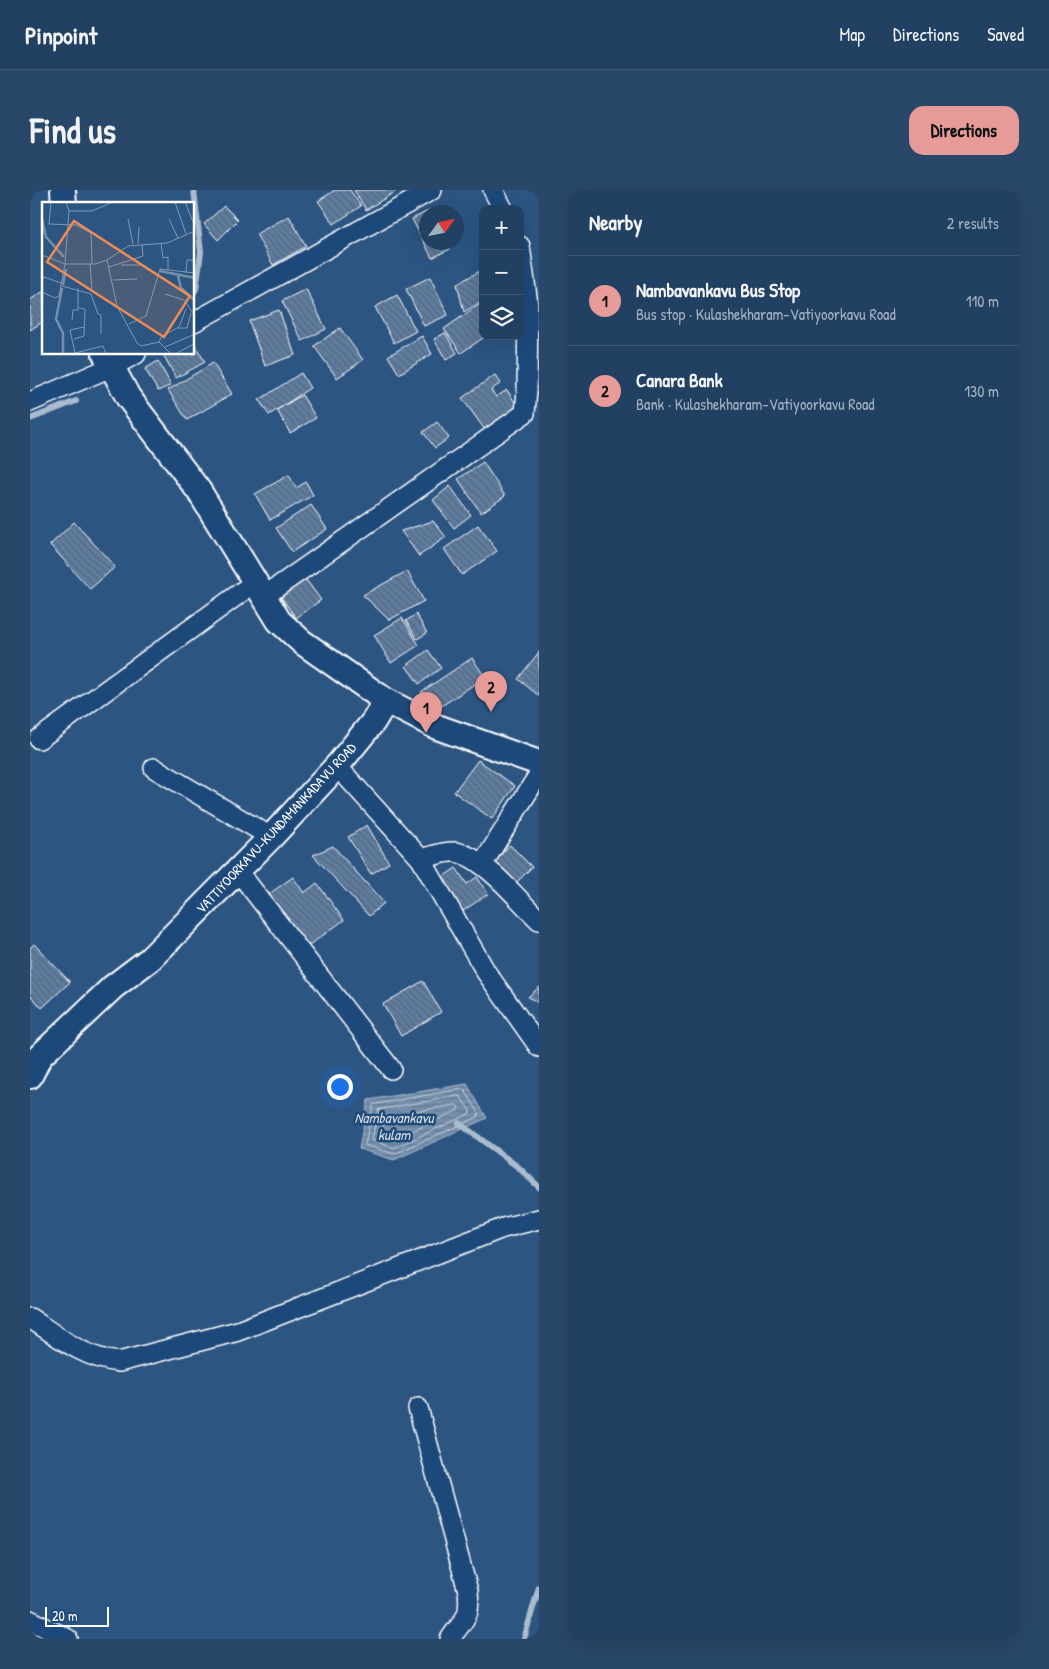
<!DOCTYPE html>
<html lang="en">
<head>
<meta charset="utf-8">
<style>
  :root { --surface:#214062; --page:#294768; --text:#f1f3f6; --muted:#a2afbe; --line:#3e5977; --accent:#e69b98 }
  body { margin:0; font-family:"Patrick Hand",sans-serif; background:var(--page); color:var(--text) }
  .controls { position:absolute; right:15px; top:15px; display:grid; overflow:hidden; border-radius:10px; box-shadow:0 5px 20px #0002 }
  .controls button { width:45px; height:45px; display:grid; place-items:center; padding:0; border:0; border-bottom:1px solid var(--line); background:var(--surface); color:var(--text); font:25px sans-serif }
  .compass { position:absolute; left:389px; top:15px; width:45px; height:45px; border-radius:50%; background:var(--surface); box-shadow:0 5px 20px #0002; rotate:57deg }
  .scale { position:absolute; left:15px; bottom:12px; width:64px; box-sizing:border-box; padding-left:5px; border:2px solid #fff; border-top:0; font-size:14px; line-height:18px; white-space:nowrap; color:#fff; -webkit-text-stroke:4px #1f4a7a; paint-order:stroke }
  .you { position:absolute; left:309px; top:896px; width:18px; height:18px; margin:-12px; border:4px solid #fff; border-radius:50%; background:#1a73e8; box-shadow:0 0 0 8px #1a73e833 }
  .badge { display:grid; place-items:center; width:32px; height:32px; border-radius:50%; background:var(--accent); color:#111; font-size:16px; font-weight:700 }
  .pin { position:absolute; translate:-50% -41px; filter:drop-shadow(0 1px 2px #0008) }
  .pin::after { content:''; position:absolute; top:26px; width:18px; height:15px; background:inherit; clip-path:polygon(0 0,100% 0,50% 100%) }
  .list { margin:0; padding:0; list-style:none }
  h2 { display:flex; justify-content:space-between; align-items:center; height:65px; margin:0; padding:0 20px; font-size:21px }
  h2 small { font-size:16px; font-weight:400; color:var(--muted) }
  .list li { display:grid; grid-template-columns:32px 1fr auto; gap:15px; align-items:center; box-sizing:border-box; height:90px; padding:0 20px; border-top:1px solid var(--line) }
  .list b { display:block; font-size:19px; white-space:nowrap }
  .list p { margin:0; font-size:16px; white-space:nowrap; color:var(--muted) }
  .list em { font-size:16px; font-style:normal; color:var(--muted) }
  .icon { flex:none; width:28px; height:28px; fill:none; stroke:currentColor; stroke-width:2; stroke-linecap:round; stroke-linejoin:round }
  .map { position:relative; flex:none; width:509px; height:1449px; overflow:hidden; border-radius:15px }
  header { display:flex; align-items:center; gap:30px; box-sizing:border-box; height:70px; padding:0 25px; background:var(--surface); border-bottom:1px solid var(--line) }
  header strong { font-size:24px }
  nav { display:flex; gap:28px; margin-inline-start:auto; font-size:18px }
  .intro { display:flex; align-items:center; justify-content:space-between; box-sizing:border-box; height:120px; padding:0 30px }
  h1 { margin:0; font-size:35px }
  .button { padding:12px 22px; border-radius:15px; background:var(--accent); color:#111; font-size:18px; font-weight:700 }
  main { display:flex; gap:30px; padding:0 30px }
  aside { flex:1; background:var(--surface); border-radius:15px; box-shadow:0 5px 20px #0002 }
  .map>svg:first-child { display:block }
  .water { fill:url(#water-rules); stroke:#acbcce }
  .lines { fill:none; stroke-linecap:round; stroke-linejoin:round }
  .shore { stroke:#c7d2de; stroke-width:1 }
  .stream { stroke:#acbcce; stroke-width:6 }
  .building { fill:url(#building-back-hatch); stroke:#fff }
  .minor-casing { stroke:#fff; stroke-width:22 }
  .tertiary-casing { stroke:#fff; stroke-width:28 }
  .minor { stroke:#1f4a7a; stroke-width:19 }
  .tertiary { stroke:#1f4a7a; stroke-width:24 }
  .labels { text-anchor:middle; stroke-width:5; stroke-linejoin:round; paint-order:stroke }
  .street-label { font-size:14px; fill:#fff; stroke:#1f4a7a }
  .water-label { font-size:15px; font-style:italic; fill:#d5dde6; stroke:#1f4a7a }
  .inset-river { fill:none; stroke:#748fad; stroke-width:2.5 }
  .inset-road { fill:none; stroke:#8099b4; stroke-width:1 }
  .view { fill:#ef8b55; fill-opacity:0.15; stroke:#ef8b55; stroke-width:2.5 }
  .inset-edge { fill:none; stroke:#fff; stroke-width:2.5 }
</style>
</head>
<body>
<header>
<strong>Pinpoint</strong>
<nav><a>Map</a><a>Directions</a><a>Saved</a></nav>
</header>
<div class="intro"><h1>Find us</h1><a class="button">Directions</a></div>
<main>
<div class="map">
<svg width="509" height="1449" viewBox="0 0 509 1449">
  <defs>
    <pattern id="water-rules" width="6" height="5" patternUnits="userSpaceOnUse" patternTransform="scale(1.25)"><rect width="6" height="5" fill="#748fad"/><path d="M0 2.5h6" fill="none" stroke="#66788b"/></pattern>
    <pattern id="building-back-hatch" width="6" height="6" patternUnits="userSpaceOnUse" patternTransform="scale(1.25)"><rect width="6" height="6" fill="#5e7c9f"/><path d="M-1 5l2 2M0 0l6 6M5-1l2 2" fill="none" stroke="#56667a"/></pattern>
  </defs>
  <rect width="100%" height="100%" fill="#2c5582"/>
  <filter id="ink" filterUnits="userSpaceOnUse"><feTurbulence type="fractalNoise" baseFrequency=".02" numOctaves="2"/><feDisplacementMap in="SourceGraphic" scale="10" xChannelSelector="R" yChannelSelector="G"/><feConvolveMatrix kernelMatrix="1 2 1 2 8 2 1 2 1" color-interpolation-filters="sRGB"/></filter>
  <g filter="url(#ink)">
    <path class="water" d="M437,894l20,34 -93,42 -35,-11 9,-49z"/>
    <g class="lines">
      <g class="shore">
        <path d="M434,899l15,24 -1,4 -84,37 -29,-9 8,-40z"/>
        <path d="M430,906l10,15 -1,3 -75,34 -22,-8 6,-30z"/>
        <path d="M426,915l3,2 -1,3 -64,30 -13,-5 4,-18z"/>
      </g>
      <g class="stream">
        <path d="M164,102l2,-3 5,-37 -7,-62"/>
        <path d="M0,229l46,-18"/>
        <path d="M429,933l59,44 21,20"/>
        <path d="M494,1449l15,-52"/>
      </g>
    </g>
    <g class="building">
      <path d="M305,0h15l11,16 -27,18 -16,-23z"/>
      <path d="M324,0h44l-32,20z"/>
      <path d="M194,16l14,14 -20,20 -14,-16z"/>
      <path d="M400,20l1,2h-4v30h19l4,7 -18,9 -20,-39z"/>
      <path d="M259,26l17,30 -33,19 -17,-31z"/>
      <path d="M453,79v32l-19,11 -7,-28z"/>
      <path d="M400,87l18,38 -24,11 -18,-37z"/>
      <path d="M276,99l20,40 -24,12 -20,-40z"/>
      <path d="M14,101v30l-14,9v-30z"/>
      <path d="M367,105l19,36 -22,12 -19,-36z"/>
      <path d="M450,114l3,3v29h3l-25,17 -17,-24z"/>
      <path d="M249,120l16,45 -30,11 -16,-45z"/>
      <path d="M310,138l23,32 -26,18 -23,-32z"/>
      <path d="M415,143l12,20 -11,7 -12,-21z"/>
      <path d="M392,146l10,18 -33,20 -11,-18z"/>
      <path d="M164,153l11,19 -29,16 -13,-24h31z"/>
      <path d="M128,171l13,24 -13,6 -13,-22z"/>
      <path d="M183,173l19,31 -45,26 -19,-30z"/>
      <path d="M271,183l9,15 -41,27 -10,-15z"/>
      <path d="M465,185l6,8 -10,7 5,7 11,-7 11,17 -33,23 -23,-32z"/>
      <path d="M272,205l14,23 -26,15 -13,-23z"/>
      <path d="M407,232l12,16 -14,10 -12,-16z"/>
      <path d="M453,272l22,34 -24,17 -23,-34z"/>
      <path d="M259,285l7,13 10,-6 7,13 -43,25 -15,-26z"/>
      <path d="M420,296l21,29 -17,13 -21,-28z"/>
      <path d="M281,315l16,24 -35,23 -16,-24z"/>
      <path d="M403,331l13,16 -27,19 -18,-25z"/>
      <path d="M44,332l41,45 -25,22 -40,-44z"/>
      <path d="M448,335l19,26 -35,24 -18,-26z"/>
      <path d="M377,381l17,30 -35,19 -26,-25z"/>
      <path d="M274,387l17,23 -25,18 -17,-24z"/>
      <path d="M386,424l11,19 -10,6 -11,-18z"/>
      <path d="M372,428l17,27 -28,18 -17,-28z"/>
      <path d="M398,460l13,18 -22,16 -13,-18z"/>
      <path d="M509,462v44l-21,-17z"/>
      <path d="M442,468l13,19 -51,34 -13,-19z"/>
      <path d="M448,570l37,26 -23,33 -38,-27z"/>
      <path d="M337,635l22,38 -18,11 -23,-37z"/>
      <path d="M480,655l22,22 -20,20 -22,-21z"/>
      <path d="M303,656l51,57 -15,13 -56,-61z"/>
      <path d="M426,678l11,16 10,-7 11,17 -28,19 -22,-33z"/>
      <path d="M263,687l11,16 13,-10 27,37 -37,27 -38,-53z"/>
      <path d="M4,754l36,38 -28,26 -12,-13v-47z"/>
      <path d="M393,791l18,31 -40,24 -18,-32z"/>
      <path d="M509,797v16l-11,-6z"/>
    </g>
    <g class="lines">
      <defs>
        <g id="minor">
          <path d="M463,0l10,19"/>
          <path d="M164,132l238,-132"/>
          <path d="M0,212l81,-35 25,-13"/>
          <path d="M233,407l262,-184 2,-23 1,-86 -8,-58"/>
          <path d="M9,549l215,-156"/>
          <path d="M307,576l84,93c11,-3 23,-8 34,-7 29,4 64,49 84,68"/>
          <path d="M124,578l117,69"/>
          <path d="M391,669l65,113 53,75"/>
          <path d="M452,675l57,-91"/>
          <path d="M208,681l153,198"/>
          <path d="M0,1128c27,18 55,41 89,44l119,-31 265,-103 36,-9"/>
          <path d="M388,1218l50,183c3,28 -4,27 -18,48"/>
          <path d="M0,1430l38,19"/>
        </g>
        <g id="tertiary">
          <path d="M33,0l1,14"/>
          <path d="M356,511l51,26 102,36"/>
          <path d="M0,886l10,-20 73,-69 37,-28 121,-122 66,-71 36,-44 13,-21 -84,-59 -23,-21 -80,-130 -71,-94 -23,-43"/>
        </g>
      </defs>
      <use href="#minor" class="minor-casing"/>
      <use href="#tertiary" class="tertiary-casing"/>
      <use href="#minor" class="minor"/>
      <use href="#tertiary" class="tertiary"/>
    </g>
  </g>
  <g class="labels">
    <g class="street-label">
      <text transform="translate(246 638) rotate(-47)" y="5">VATTIYOORKAVU-KUNDAMANKADAVU ROAD</text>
    </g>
    <g class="water-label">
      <text x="364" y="933">Nambavankavu<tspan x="364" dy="17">kulam</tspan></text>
    </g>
  </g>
  <g transform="translate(12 12)">
    <rect width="152" height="152" fill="#2c5582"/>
    <path class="inset-river" d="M0,17l4,18 18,20M118,69l35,7M136,74l3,12 14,13M21,83l3,-16M20,86l-6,31 7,14v21"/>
    <path class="inset-road" d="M9,0l-2,22 27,1 15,8 1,31M133,0l11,32M143,0l10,25M27,9h23l21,-9M86,17l5,25M127,17l9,19M119,41l2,15 5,-1v13M96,42l1,-17M0,53l23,9h30l12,-4 10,46 20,37 4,3 18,-4 12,12M65,58l21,-14 39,-3 28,-12M48,62l2,26M79,63h22M67,65l34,-11 -1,-12M144,71l1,-13h8M71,78l24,-1M0,79l2,-4 17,6M20,84l29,8 7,20 3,1v19M0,90l13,6 4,-2 6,-32 4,-53 -3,-9M123,92l19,6 11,16M30,118l1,-10h5v-22M87,122l17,-8 14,-47 35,4M42,125l-14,3 5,23 28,-7 3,8M136,126h9l4,-15M32,137l10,-3 1,-27 -6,-1M117,140l3,-6 17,-9 7,-18M123,145l30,-13M133,152l19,-10"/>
    <path class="view" d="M32,19l116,75 -26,41 -117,-75z"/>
    <rect width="152" height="152" class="inset-edge"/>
  </g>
</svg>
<div class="controls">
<button>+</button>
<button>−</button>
<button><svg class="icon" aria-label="layers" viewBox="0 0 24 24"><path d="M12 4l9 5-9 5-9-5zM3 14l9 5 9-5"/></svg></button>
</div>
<svg class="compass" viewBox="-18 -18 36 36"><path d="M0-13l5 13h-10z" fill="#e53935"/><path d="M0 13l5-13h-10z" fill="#a2afbe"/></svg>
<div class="scale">20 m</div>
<div class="you"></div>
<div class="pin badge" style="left:396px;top:543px">1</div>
<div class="pin badge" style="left:461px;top:522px">2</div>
</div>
<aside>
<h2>Nearby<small>2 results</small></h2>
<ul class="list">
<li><span class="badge">1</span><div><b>Nambavankavu Bus Stop</b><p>Bus stop · Kulashekharam-Vatiyoorkavu Road</p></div><em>110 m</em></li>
<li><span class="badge">2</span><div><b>Canara Bank</b><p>Bank · Kulashekharam-Vatiyoorkavu Road</p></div><em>130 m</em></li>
</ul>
</aside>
</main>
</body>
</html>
